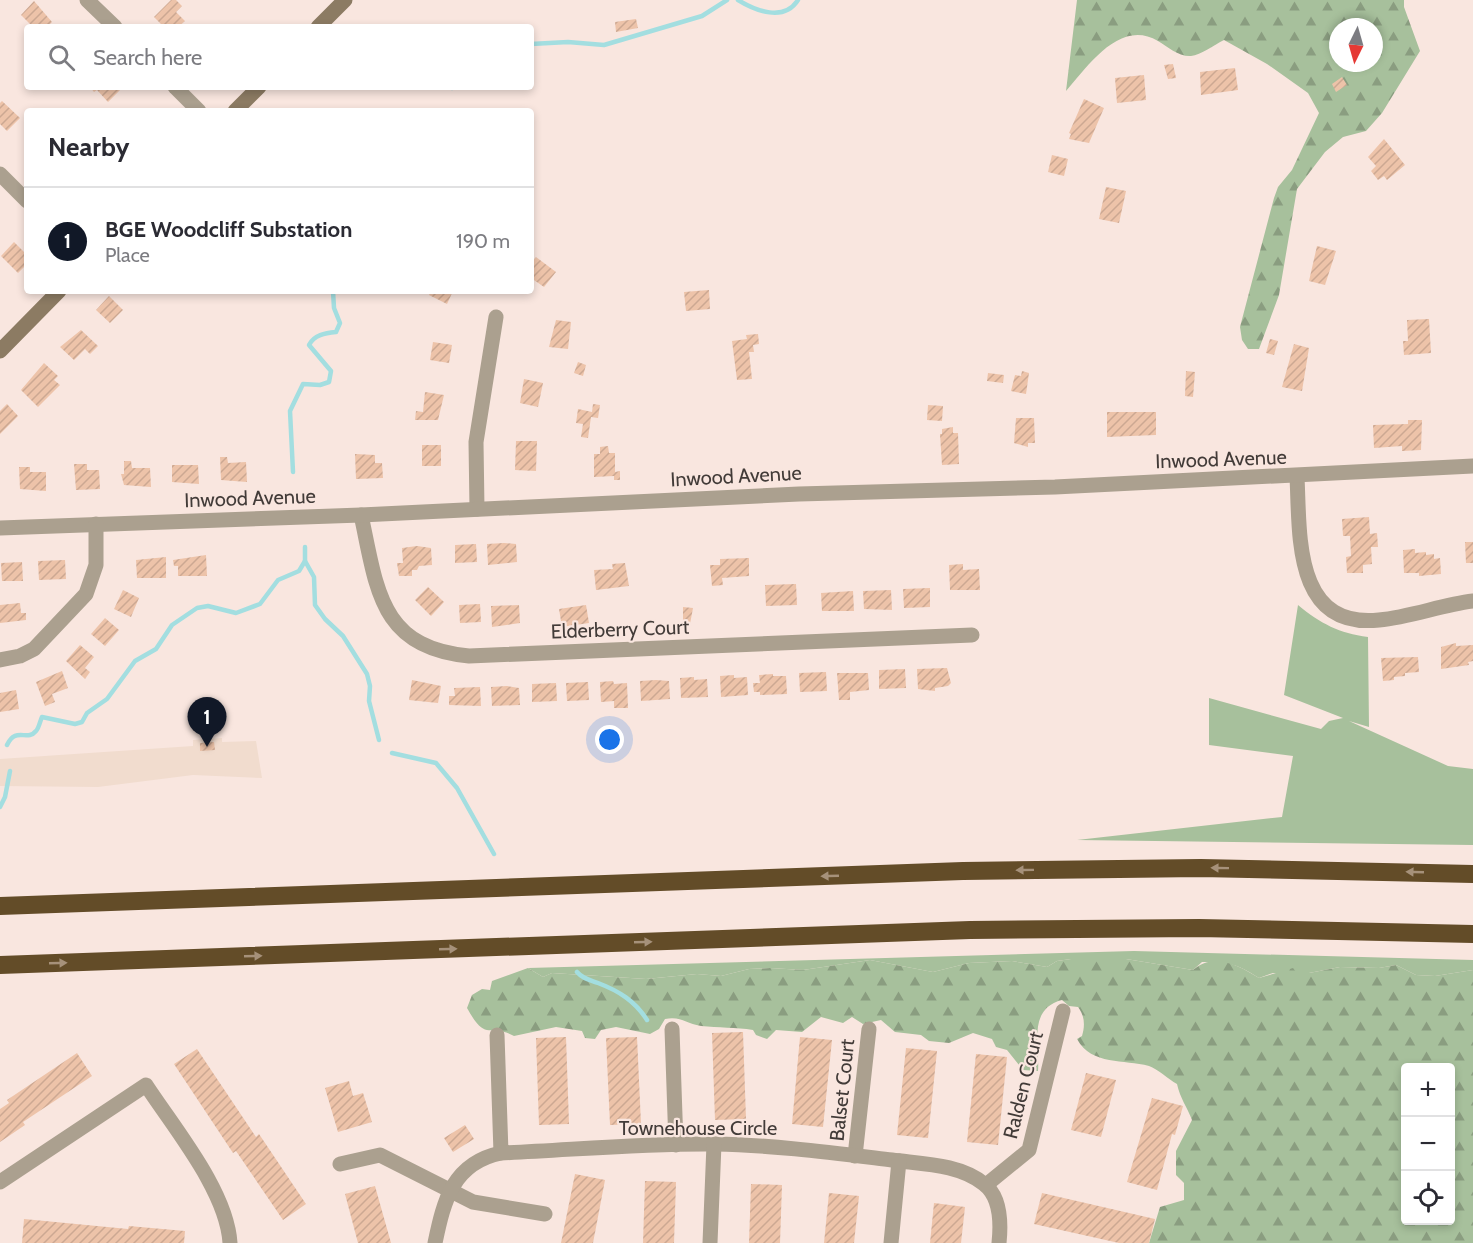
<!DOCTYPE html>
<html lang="en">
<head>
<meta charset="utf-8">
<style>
  :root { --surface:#fff; --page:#f2f2f3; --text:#2b2b33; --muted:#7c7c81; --line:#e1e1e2; --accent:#111827 }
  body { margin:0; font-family:Cabin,sans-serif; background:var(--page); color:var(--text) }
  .controls { position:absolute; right:18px; bottom:18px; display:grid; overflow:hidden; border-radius:6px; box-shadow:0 3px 9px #0003 }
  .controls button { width:54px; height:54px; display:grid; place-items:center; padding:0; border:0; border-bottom:2px solid var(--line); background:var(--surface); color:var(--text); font:30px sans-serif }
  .compass { position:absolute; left:1329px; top:18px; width:54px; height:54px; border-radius:50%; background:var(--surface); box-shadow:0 3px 9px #0003; rotate:185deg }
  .you { position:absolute; left:610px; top:740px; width:21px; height:21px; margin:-15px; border:4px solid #fff; border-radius:50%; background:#1a73e8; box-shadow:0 0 0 9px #1a73e833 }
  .badge { display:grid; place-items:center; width:39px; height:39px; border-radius:50%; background:var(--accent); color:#fff; font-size:20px; font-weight:700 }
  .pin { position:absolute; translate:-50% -50px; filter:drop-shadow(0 2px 3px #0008) }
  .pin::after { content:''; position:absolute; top:32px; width:21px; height:18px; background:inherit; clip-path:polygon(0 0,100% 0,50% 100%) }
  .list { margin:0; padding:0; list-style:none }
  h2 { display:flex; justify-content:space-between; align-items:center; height:78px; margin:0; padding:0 24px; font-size:26px }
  h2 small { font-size:20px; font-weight:400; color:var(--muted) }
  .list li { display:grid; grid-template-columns:39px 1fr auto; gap:18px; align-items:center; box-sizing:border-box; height:108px; padding:0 24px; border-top:2px solid var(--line) }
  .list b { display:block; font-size:22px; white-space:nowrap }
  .list p { margin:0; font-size:20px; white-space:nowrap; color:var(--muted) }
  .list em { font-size:20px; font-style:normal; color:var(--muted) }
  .icon { flex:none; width:33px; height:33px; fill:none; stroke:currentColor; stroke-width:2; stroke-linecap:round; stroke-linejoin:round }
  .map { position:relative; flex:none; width:1473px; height:1243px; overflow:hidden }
  .search { position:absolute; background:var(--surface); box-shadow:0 3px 9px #0003; left:24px; top:24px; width:510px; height:66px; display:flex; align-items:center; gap:15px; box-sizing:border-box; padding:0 21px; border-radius:6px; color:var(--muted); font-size:22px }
  .panel { position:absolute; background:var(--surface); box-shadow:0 3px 9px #0003; left:24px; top:108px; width:510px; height:186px; border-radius:6px }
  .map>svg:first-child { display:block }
  .industrial { fill:#f1dcce }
  .green { fill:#a7c09c }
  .forest { fill:url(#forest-firs); fill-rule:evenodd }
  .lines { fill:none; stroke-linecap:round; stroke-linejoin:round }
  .stream { stroke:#a3dee0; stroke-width:4.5 }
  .building { fill:url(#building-hatch) }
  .street { stroke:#aba08f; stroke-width:15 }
  .secondary { stroke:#8c7b63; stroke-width:15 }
  .highway { stroke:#634c28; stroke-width:18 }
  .oneway { fill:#a6917a }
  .labels { text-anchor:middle; stroke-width:4.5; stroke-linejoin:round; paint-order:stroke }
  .street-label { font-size:20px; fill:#423b38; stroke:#f9e6df }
</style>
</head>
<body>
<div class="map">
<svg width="1473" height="1243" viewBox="0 0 1473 1243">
  <defs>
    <pattern id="forest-firs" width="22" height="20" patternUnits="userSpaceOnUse" patternTransform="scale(1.5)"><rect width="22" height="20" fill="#a7c09c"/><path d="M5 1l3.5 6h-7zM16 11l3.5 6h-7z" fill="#8a9d80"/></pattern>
    <pattern id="building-hatch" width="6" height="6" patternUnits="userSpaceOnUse" patternTransform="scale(1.5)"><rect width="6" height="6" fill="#edc3a9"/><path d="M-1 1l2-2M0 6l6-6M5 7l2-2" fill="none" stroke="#cca892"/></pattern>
  </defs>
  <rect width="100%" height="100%" fill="#f9e6df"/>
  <path class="industrial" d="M222,738v4l34,-1 6,37 -69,-3 -95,12 -98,-1v-27l193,-13v-6z"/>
  <g class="green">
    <path d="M1298,605c23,19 41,28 70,32l1,90 -20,-6 99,45 25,3v76l-396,-5 205,-23 11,-61 -84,-11v-47l112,31 8,-8 14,-3 -59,-23z"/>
    <path d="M1134,951l339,9v10l-38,6 -19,-1 -20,-10 -17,3 -39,-1 -31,6h-36l-14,5c-25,-16 -29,-15 -57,-16l-9,8 -67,-11h-55l-14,2 -10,6 -35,-6 -43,2 -36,9 -63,-12 -67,10 -33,-2 -21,1 -28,7 -24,-2 -51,5 -94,-6 -9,4 -15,-9z"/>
  </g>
  <g class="forest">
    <path d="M1077,0h327v7l16,44 -38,62 -16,18 -23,6 -18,15 -28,37 -18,106 -20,54h-11l-6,-9 -2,-13 34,-129 4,-11 14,-17 27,-57 -11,-20 -41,-29 -43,-24c-10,5 -23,15 -33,16 -12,1 -23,-9 -33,-15 -38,-23 -70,25 -92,50zM1338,27h36v36h-36z"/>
    <path d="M1071,959h55l67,11c20,-18 46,-5 66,8l34,-10 3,4 13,1 31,-6 39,1 17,-3 20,10 19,1 38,-6v273h-324l11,-36 24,-7v-17l-8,-8v-24l16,-31c-5,-13 -12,-22 -15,-36 -9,-5 -19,-15 -28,-18 -25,-7 -57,0 -72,-27l5,-3c3,-10 3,-20 -4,-29l-9,-1 -7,-6c-35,9 -22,46 -24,71l-15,-1 -16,-20 -11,-3 -4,-8 -19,-6 -24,10 -20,-2 -8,-6 -26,-3 -14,-12 -18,4 -11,-7 -9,6 -22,-6 -19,15 -26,-2 -9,9 -11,-4 -3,-5c-17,-3 -35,-2 -52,-4 -15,-2 -19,-10 -36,-7l-6,10 -9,5 -34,-7 -15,3 -6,9 -10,-1 -3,-7 -26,-4 -42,9c-26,-14 -27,8 -47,-28l5,-13 10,-6 8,1 2,-9 36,-13 15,9 9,-4 94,6 51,-5 24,2 28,-7 21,-1 33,2 67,-10 63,12 36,-9 43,-2 35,6 10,-6zM1406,1068h44v152h-44z"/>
  </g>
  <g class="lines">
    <g class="stream">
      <path d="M738,0c18,11 46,22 60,0"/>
      <path d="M531,44l37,-2 36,3 98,-29 25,-16"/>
      <path d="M452,88l2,-1"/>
      <path d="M293,472l-3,-61 13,-27 17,1 9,-3 2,-11 -22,-26c5,-10 16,-12 27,-13l4,-9 -6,-15 -1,-17"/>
      <path d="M305,561l9,16 1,28 10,14 18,17 24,38 3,12 -1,15 10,39"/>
      <path d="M7,745c9,-19 20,-3 29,-14 3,-3 4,-10 6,-14l33,7 7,-2 5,-9 20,-14 28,-38 21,-12 16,-24 25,-17 11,-2 28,7 24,-9 18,-24 21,-9 6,-10v-14"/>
      <path d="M392,753l44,10 21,25 37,66"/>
      <path d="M0,807l5,-10 5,-26"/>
      <path d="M577,972c6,7 13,8 21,11 21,8 37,18 49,37"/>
    </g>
  </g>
  <g class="building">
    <path d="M171,0h5l6,6 -6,6 9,9 -7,6h-14l-10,-10z"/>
    <path d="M34,1l18,21 -5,5h-14l-12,-12z"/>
    <path d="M636,19l2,9 -22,4 -1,-10z"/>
    <path d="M1173,64l3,14 -8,1 -4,-14z"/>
    <path d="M1235,68l3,22 -37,5 -1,-23z"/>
    <path d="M1144,75l2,25 -29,3 -2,-25z"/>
    <path d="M1342,77l5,8 -11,7 -4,-8z"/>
    <path d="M90,87h28l2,3 -12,12 -11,-12 -3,2z"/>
    <path d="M1084,99l20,9 -15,35 -20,-4 2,-5 -2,-1z"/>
    <path d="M2,101l18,17 -13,13 -7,-7v-21z"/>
    <path d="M1384,139l21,26 -18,15 -3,-4 -6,4 -7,-9 5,-5 -8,-9z"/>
    <path d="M1052,155l16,4 -4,17 -16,-4z"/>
    <path d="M1106,187l20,4 -7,32 -20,-4z"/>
    <path d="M14,242l13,13v9l-9,9 -17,-17z"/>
    <path d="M1317,246l19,5 -11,34 -16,-4z"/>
    <path d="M536,257l20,15 -12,15 -13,-9v-15z"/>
    <path d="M709,290l1,19 -24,2 -2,-19z"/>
    <path d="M431,291h22l-6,13 -18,-9z"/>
    <path d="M109,296l14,14 -13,13 -14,-13z"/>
    <path d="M1429,319l2,34 -27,2 -1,-14h5l-1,-21z"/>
    <path d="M556,320l15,2 -3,27 -19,-2z"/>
    <path d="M81,330l17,16 -8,8 -5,-5 -11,11 -14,-13z"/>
    <path d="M758,334l1,10 -6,1 1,7h-5l3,27 -15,1 -5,-39 15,-2 -1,-4z"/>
    <path d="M1270,339l8,2 -4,14 -8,-2z"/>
    <path d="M433,342l19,3 -3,18 -19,-3z"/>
    <path d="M1294,344l15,4 -7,43 -20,-4z"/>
    <path d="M578,362l8,3 -3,11 -9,-3z"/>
    <path d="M44,363l14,13 -4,4 6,5 -22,22 -17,-17z"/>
    <path d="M1022,371l7,2 -3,21 -15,-3 4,-16 6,1z"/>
    <path d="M1186,371l9,1 -2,25 -8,-1z"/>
    <path d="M988,373l16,2 -1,8 -16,-2z"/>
    <path d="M524,379l19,4 -5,24 -18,-4z"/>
    <path d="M425,392l19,3 -6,25h-23l1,-9 7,1z"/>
    <path d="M7,404l11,12 -18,18v-23z"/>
    <path d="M593,404l7,1 -2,13 -7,-1 -3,21 -7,-1 2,-13 -7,-1 2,-14 14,3z"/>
    <path d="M928,405l15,1 -1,15 -15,-1z"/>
    <path d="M1107,412h49v23l-49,2z"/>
    <path d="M1016,418h18l1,25h-7v4l-14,-4z"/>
    <path d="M1408,420h14l-1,30 -19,1v-5l-28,2 -1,-23 35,-1z"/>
    <path d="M953,427v6h5l1,31 -17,1 -2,-31h2v-5z"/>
    <path d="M516,441h21l-1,30 -21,-1z"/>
    <rect x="422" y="445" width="19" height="21"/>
    <path d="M608,446l1,7h6v19l5,-1v9h-6v-4l-20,1v-23h6v-7z"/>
    <path d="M355,454l20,1v8h7l1,15 -27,1z"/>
    <path d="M220,457h7l1,6 18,-1 1,20 -26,-2z"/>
    <path d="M124,461h7l1,7h18l1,19 -27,-2 -3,-11h3z"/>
    <path d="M74,464h13v6h12l1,19 -24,1z"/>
    <path d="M172,465h26l1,19 -27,-2z"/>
    <path d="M19,467h11v5h16v19l-26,-2z"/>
    <path d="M1369,517l1,17 7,-1 1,14h-7l1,17 -9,1v8h-16l-1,-16 5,-1 -1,-20h-7l-1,-17z"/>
    <path d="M1465,542h8v21h-7z"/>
    <path d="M504,543l12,1 1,18 -29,3 -1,-21z"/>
    <path d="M476,544l1,18 -22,1v-18z"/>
    <path d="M417,546l14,2 1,17 -13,1 -2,4h-5v6h-13l-2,-13h6l-1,-15z"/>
    <path d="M1415,549v4l11,-1v3l8,-1v5l6,-1 1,16 -22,2v-3h-15l-1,-23z"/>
    <path d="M206,555l1,21h-29v-10h-4l-1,-6z"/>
    <path d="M166,557v21h-29l-1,-18z"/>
    <path d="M749,558v18l-27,2 1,7 -11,1 -2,-21h10v-6z"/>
    <path d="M65,560l1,19 -27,1 -1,-19z"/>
    <path d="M22,562l1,19h-21l-1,-18z"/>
    <path d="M625,563l4,23 -33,4 -2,-20 19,-1 -1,-5z"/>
    <path d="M963,564v6l16,-1 1,21h-30l-1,-25z"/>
    <path d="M796,584l1,21 -31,1 -1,-21z"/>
    <path d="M428,587l16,15 -13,14 -16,-16z"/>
    <path d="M930,588v19l-26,1 -1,-19z"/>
    <path d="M123,590l16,8 -8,19 -17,-8z"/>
    <path d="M891,590l1,20 -28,-1 -1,-18z"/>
    <path d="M853,591l1,20h-32l-1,-18z"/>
    <path d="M20,603l1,10h5v7l-26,3v-18z"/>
    <path d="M480,604l1,18 -21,1 -1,-18z"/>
    <path d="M519,605l1,18 -28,4 -1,-21z"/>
    <path d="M586,605l3,18 -27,4 -3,-18z"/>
    <path d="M683,607l10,1 -3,16 -7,-1z"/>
    <path d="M105,618l14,12 -14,16 -14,-12z"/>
    <path d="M1456,643v3l17,-1v16l-5,1 1,3 -28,4v-22z"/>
    <path d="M80,645l14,12 -9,11 5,4 -5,7 -19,-18z"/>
    <path d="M1418,657l1,15 -14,1v3l-11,1v3l-11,1 -2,-23z"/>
    <path d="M947,668l4,15 -3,3 -13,2v3l-17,-2 -1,-20z"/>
    <path d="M905,669l1,19 -27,1v-19z"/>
    <path d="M62,671l6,17 -16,6 3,8 -10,4 -9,-24z"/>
    <path d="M826,672l1,19 -27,1 -1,-19z"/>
    <path d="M837,673h31l1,17 -19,2v8h-11z"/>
    <path d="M773,674v2h13l1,18 -27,1v-3h-6l-1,-9h7l-1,-8z"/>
    <path d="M734,675v3l13,-1 1,18 -27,2 -1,-21z"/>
    <path d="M694,677v3l13,-1 1,18 -27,1 -1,-20z"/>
    <path d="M412,680l29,6 -3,17 -29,-3z"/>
    <path d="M656,680l13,1 1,18 -29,2 -1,-20z"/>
    <path d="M613,681l1,3 13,-1 1,25h-14v-7l-13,1 -1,-20z"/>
    <path d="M588,682l1,18 -22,1 -1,-18z"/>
    <path d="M556,683l1,18 -25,1v-18z"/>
    <path d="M507,686l12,2 1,17 -28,1 -1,-19z"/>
    <path d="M480,687l1,19 -32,-1v-9h6l-1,-8z"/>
    <path d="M16,690l3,19 -19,3v-19z"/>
    <path d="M214,742l1,8 -15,1v-8z"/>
    <path d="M743,1032l3,87 -31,1 -3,-87z"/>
    <path d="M566,1037l3,87 -30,1 -3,-87z"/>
    <path d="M637,1037l4,87 -31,1 -4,-87z"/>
    <path d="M800,1037l32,3 -9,87 -31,-3z"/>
    <path d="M906,1048l31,3 -9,87 -31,-3z"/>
    <path d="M197,1049l59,88 3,-3 47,70 -23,16 -47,-69 -3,2 -59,-89z"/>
    <path d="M77,1053l15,23 -69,46 2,3 -25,17v-33l9,-6 -2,-3z"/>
    <path d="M976,1054l31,3 -9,88 -31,-3z"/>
    <path d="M1086,1073l30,7 -15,57 -30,-7z"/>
    <path d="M349,1081l4,15 10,-3 9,29 -34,10 -13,-44z"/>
    <path d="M1152,1098l31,8 -8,29 -3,-1 -15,56 -30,-8z"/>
    <path d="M465,1125l9,14 -21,13 -9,-14z"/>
    <path d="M575,1174l30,6 -12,63h-32z"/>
    <path d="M645,1181l31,1 -2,61h-31z"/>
    <path d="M751,1184l31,1 -2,58h-31z"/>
    <path d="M375,1186l16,57h-33l-13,-49z"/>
    <path d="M829,1193l30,3 -5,47h-30z"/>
    <path d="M1042,1193l113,26 -6,24h-30l-85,-19z"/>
    <path d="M934,1203l31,4 -4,36h-31z"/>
    <path d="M24,1219l104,10 1,-3 56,5 -1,12h-162z"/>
  </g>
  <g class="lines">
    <g class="street">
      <path d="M87,0l28,27"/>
      <path d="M175,87l24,24"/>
      <path d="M0,174l27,27"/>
      <path d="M1297,477c3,57 -4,152 82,143 32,-3 62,-15 94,-19"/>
      <path d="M477,509l-1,-67 20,-125"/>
      <path d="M361,515c16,73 18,133 108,141l503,-21"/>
      <path d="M0,528l361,-13 438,-21 256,-7 418,-21"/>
      <path d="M0,660l20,-4 14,-7 52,-55 10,-29v-41"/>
      <path d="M672,1029l4,116"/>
      <path d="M497,1035l4,118"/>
      <path d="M855,1156l14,-127"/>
      <path d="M340,1164l40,-9 93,47 72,12"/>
      <path d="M0,1182l146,-97c28,43 81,106 84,158"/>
      <path d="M986,1185l43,-35 34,-139"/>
      <path d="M435,1243c9,-43 18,-80 66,-90 71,-3 143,-10 214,-9 59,1 119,9 177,16 30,4 68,4 92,24 17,13 17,40 15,59"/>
      <path d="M710,1243l4,-99"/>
      <path d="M891,1243l8,-82"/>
    </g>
    <g class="secondary">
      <path d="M318,27l27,-27"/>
      <path d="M235,111l24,-24"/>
      <path d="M0,351l59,-60"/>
    </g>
    <g class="highway">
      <path d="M0,906l963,-35 238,-3 272,6"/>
      <path d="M0,965l970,-35 229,-2 274,6"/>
    </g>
  </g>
  <defs><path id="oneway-solid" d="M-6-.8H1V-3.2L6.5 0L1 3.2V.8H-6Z" transform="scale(1.5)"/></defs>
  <g class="oneway">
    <use href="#oneway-solid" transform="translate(1220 868) rotate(-179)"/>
    <use href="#oneway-solid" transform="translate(1025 870) rotate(179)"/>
    <use href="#oneway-solid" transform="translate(1415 872) rotate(-178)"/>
    <use href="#oneway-solid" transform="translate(830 876) rotate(178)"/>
    <use href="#oneway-solid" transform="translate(643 942) rotate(-2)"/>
    <use href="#oneway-solid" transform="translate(448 949) rotate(-2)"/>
    <use href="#oneway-solid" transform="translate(253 956) rotate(-2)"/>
    <use href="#oneway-solid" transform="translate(58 963) rotate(-2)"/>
  </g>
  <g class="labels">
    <g class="street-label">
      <text transform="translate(1221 459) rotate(-2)" y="7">Inwood Avenue</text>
      <text transform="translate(736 476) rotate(-3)" y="7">Inwood Avenue</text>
      <text transform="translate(250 498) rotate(-2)" y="7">Inwood Avenue</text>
      <text transform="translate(620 629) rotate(-2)" y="7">Elderberry Court</text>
      <text transform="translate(1023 1085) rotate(-76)" y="7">Ralden Court</text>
      <text transform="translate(842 1090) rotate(-84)" y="7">Balset Court</text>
      <text x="698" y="1135">Townehouse Circle</text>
    </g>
  </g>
</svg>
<div class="controls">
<button>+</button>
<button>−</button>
<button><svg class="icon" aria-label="locate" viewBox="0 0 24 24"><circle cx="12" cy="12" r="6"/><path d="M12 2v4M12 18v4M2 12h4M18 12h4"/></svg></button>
</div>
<svg class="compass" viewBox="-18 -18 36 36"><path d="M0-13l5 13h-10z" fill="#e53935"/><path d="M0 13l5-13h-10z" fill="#7c7c81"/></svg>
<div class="you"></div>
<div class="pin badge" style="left:207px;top:747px">1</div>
<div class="search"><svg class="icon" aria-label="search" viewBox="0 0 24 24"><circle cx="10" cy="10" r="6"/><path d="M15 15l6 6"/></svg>Search here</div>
<section class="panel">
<h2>Nearby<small></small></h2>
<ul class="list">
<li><span class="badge">1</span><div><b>BGE Woodcliff Substation</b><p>Place</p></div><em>190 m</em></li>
</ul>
</section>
</div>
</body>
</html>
